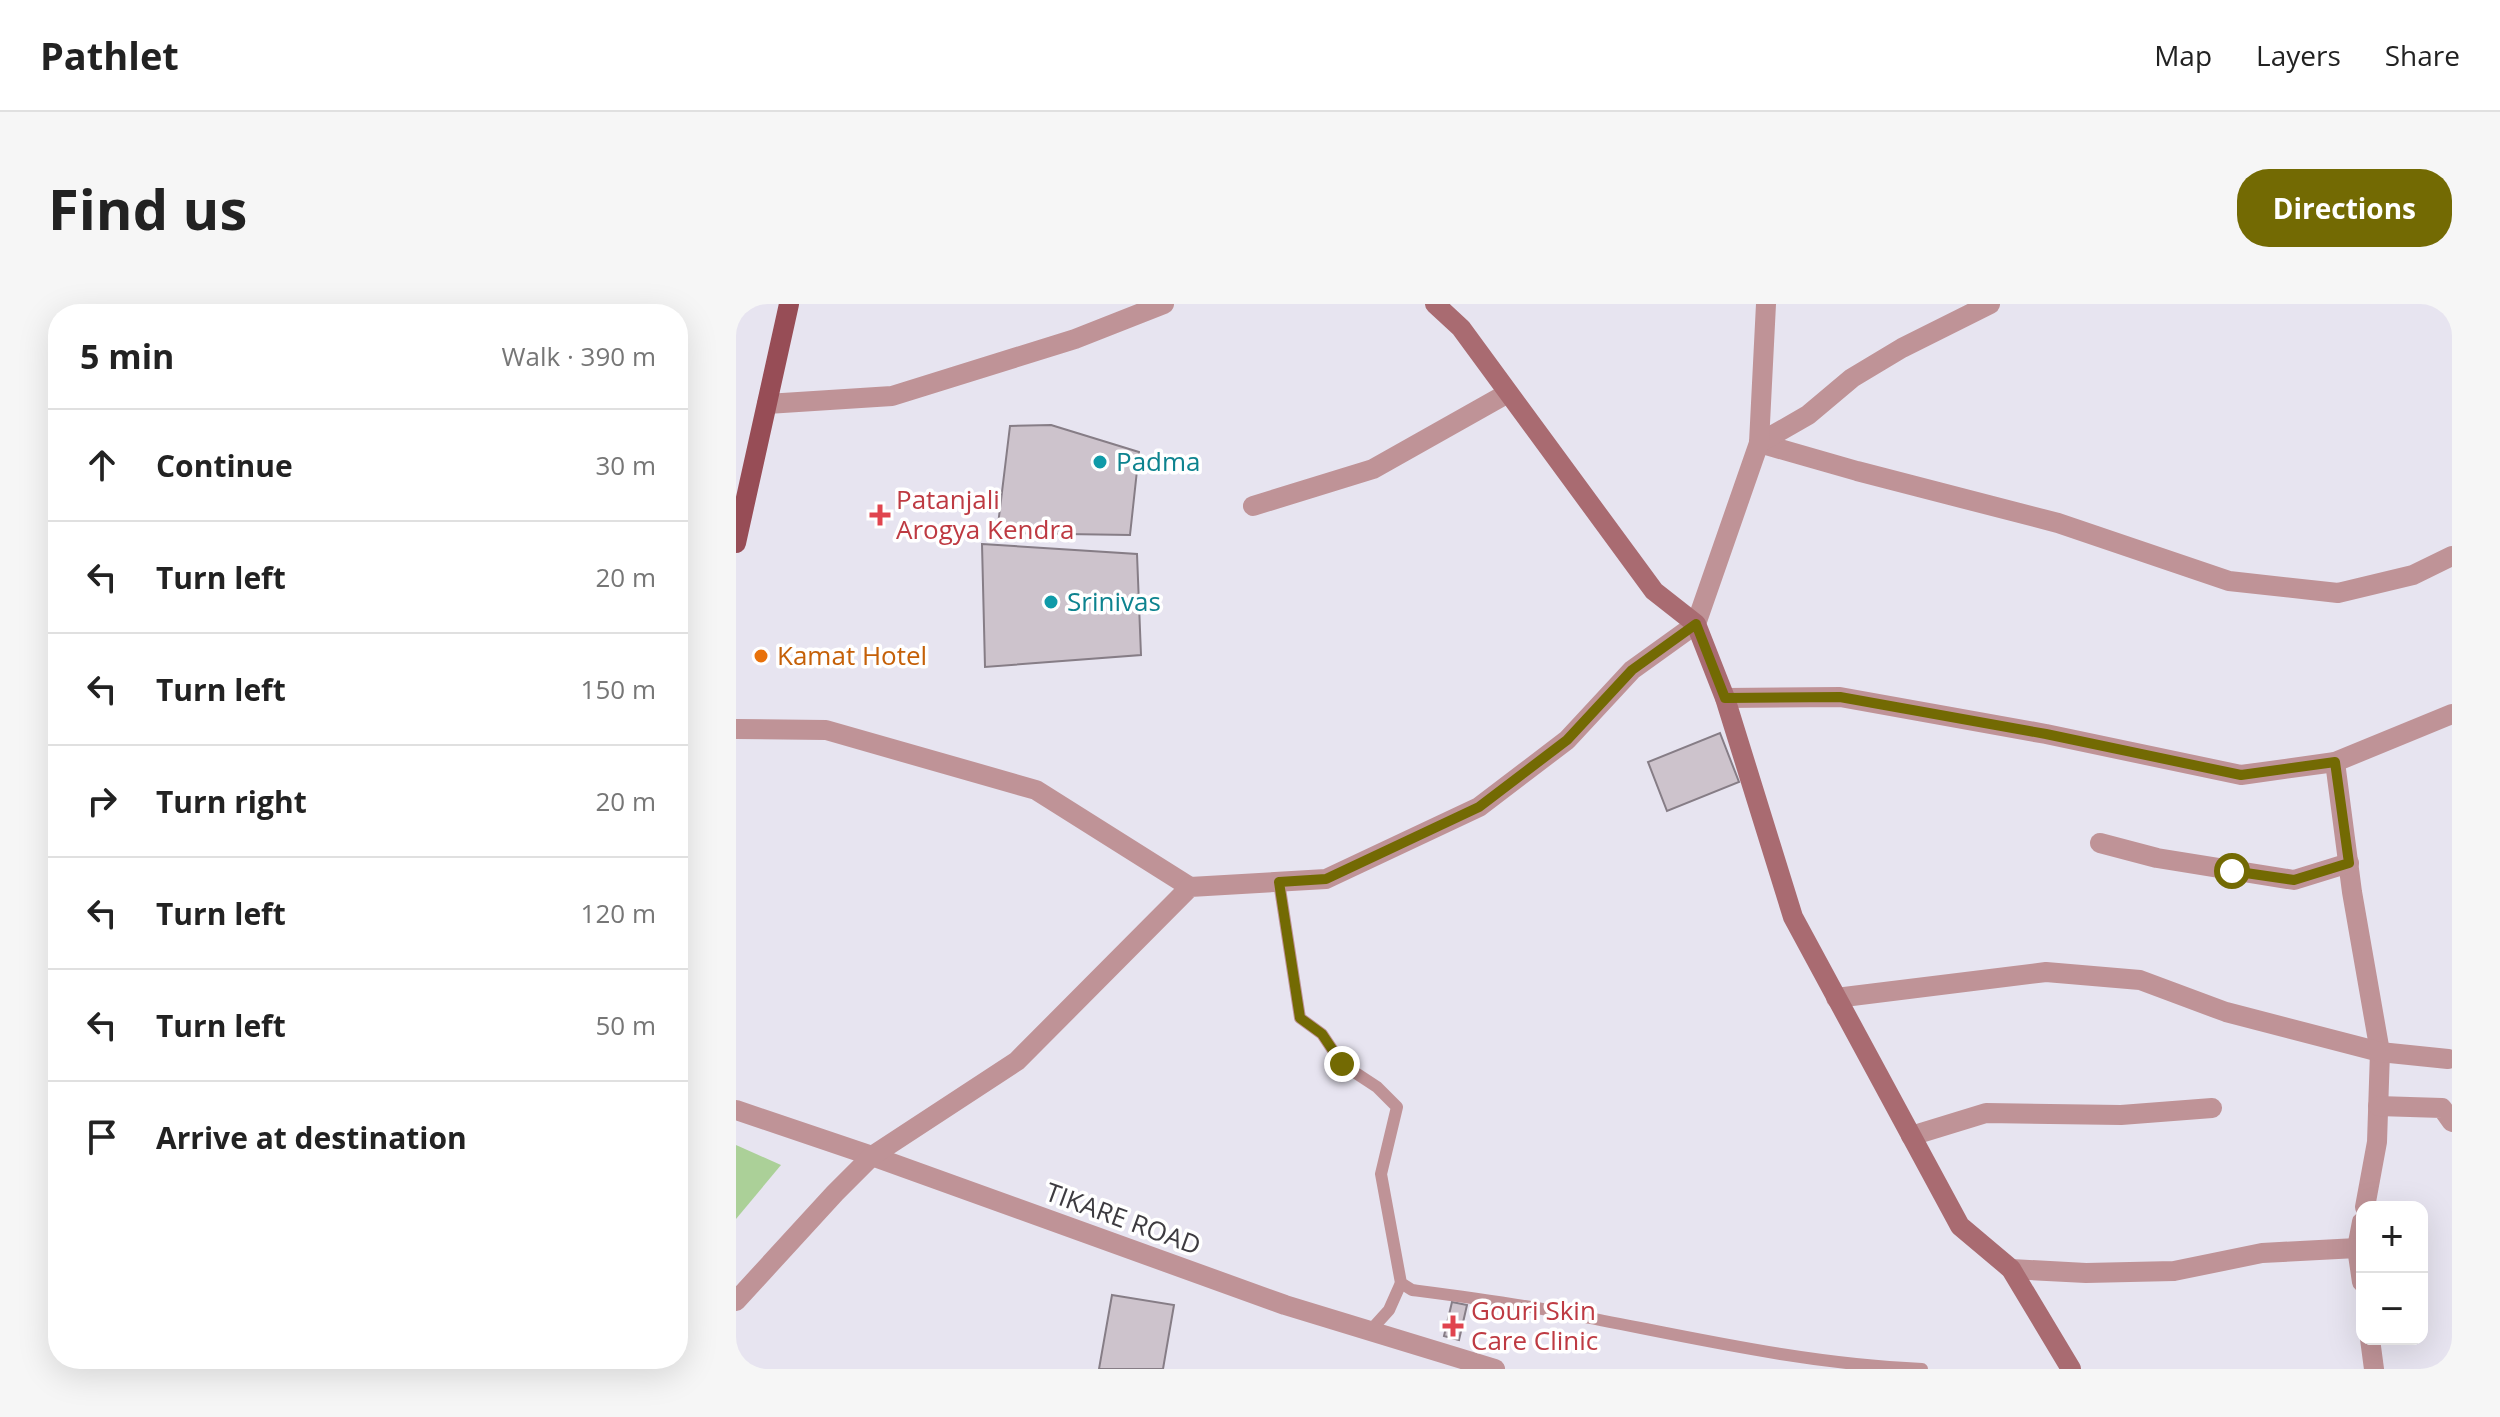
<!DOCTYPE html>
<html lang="en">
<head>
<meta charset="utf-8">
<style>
  :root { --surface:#fff; --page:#f6f6f6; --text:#222; --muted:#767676; --line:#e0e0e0; --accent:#736a03 }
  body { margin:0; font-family:"Open Sans",sans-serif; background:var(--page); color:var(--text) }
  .controls { position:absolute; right:24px; bottom:24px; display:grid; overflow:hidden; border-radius:16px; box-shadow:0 8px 32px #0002 }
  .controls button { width:72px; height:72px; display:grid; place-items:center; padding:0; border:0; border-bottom:2px solid var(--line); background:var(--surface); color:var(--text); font:40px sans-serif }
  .stop { position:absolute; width:24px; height:24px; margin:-18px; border:6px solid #736a03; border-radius:50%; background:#fff }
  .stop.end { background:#736a03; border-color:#fff; box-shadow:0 2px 8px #0008 }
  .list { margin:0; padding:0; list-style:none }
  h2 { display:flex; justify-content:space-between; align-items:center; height:104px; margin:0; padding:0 32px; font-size:34px }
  h2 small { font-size:26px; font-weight:400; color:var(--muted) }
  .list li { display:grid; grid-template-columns:52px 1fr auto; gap:24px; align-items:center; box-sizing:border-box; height:112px; padding:0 32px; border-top:2px solid var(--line) }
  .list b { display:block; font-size:30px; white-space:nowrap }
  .list em { font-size:26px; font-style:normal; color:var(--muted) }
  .icon { flex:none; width:44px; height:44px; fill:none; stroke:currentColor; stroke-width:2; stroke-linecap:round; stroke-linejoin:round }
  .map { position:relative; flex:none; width:1716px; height:1065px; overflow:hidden; border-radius:32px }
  header { display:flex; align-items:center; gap:48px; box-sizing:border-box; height:112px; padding:0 40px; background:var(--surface); border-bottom:2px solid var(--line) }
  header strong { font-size:38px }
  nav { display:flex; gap:44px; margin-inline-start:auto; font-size:28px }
  .intro { display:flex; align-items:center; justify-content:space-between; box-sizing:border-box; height:192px; padding:0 48px }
  h1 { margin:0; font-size:56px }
  .button { padding:20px 36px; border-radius:32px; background:var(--accent); color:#fff; font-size:28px; font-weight:700 }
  main { display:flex; gap:48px; padding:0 48px }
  aside { flex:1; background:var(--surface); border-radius:32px; box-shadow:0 8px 32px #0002 }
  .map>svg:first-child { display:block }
  .green { fill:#abd098 }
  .building { fill:#cdc3cc; stroke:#867d86; stroke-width:2 }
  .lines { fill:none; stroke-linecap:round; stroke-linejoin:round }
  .service { stroke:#bf9397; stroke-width:12 }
  .minor { stroke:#bf9397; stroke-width:20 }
  .tertiary { stroke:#bf9397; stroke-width:20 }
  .secondary { stroke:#a96b71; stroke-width:20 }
  .primary { stroke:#974d56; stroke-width:20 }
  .route { stroke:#736a03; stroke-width:10 }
  .culture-dot { fill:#0f9aa8; stroke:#fff; stroke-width:3 }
  .health-dot { fill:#e0444e; stroke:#fff; stroke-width:3 }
  .food-dot { fill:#e8710a; stroke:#fff; stroke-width:3 }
  .labels { text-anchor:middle; stroke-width:7; stroke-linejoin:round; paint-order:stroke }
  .culture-label { font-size:26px; fill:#0d838f; stroke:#fff; text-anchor:start }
  .health-label { font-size:26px; fill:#be3a42; stroke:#fff; text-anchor:start }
  .food-label { font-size:26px; fill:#c56008; stroke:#fff; text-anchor:start }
  .street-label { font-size:26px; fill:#3d3b40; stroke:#fff }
</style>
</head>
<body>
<header>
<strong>Pathlet</strong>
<nav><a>Map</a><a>Layers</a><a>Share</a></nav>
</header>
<div class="intro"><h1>Find us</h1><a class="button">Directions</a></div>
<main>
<aside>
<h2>5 min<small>Walk · 390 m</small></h2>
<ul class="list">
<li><svg class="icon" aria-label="ahead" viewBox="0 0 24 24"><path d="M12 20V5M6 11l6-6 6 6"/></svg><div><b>Continue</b></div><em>30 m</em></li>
<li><svg class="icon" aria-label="left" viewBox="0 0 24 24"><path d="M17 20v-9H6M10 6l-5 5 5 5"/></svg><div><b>Turn left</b></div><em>20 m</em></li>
<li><svg class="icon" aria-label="left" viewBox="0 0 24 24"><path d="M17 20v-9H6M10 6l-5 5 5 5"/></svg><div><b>Turn left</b></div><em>150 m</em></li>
<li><svg class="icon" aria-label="right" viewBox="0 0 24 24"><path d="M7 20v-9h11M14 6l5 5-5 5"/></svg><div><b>Turn right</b></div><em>20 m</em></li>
<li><svg class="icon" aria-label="left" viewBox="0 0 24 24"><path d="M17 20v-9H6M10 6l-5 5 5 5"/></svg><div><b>Turn left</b></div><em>120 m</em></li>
<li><svg class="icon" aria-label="left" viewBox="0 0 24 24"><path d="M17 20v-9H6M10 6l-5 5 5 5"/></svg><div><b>Turn left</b></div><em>50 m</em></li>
<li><svg class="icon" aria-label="arrive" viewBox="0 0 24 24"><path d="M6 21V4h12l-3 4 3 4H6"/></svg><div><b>Arrive at destination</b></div></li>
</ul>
</aside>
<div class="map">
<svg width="1716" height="1065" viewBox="0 0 1716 1065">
  <rect width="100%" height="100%" fill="#e7e4f0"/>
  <path class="green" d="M0,841l45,20 -45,54z"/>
  <g class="building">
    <path d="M315,121l88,27 -9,83 -133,-2 13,-107z"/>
    <path d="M246,240l155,10 4,101 -156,12z"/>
    <path d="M984,429l19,49 -72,29 -19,-49z"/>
    <path d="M376,991l62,10 -11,64h-64z"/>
    <path d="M716,998l15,3 -8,35 -15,-4z"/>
  </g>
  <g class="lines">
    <g class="service">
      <path d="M543,578l21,136 22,16 20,30 35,23 20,20 -16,67 20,109 11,7c54,7 109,14 162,25 116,22 229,49 348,54"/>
      <path d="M634,1027l19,-21 12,-27"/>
    </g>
    <g class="minor">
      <path d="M31,100l125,-8 183,-57 89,-35"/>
      <path d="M1023,139l98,28 201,52 171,58 109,12 75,-18 39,-19"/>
      <path d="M1023,139l49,-28 44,-37 50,-30 88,-44"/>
      <path d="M517,202l120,-37 135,-76"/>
      <path d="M1599,458l17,130 28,160 -3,90 -12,65"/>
      <path d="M1364,539l57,15 137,22 55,-17"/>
      <path d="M1100,694l210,-26 94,8 86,32 154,40 68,7"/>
      <path d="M1642,802l64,2 10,14"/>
      <path d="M1175,832l75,-23 135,2 91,-7"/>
      <path d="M1626,918l-5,26 5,34"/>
      <path d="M1275,965l75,4 88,-2 88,-18 95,-5"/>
      <path d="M1634,1035l4,30"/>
    </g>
    <g class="tertiary">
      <path d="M989,394l115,-1 206,37 195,41 94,-13 117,-48"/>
      <path d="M0,425l90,1 210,60 154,97"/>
      <path d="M0,806l136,46 413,149 210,64"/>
      <path d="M0,997l99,-108 37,-37 145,-95 173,-174 136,-8 153,-72 88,-67 65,-70 64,-46 63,-181 7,-139"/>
    </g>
    <path class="secondary" d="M699,0l26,24 193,263 42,33 29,74 68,219 167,309 51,43 60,100"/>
    <path class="primary" d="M0,239l53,-239"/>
  </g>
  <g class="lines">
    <path class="route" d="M606,760l-20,-30 -22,-16 -21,-136 47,-3 153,-72 88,-67 65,-70 64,-46 29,74 115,-1 206,37 195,41 94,-13 14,101 -55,17 -62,-9"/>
  </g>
  <g class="culture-dot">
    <circle cx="364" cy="158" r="8"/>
    <circle cx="315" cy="298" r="8"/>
  </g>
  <g class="health-dot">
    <path d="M140 199h8v8h8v8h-8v8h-8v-8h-8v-8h8z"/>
    <path d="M713 1010h8v8h8v8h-8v8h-8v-8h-8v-8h8z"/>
  </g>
  <circle class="food-dot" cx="25" cy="352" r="8"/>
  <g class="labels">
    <g class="culture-label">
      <text x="380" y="167">Padma</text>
      <text x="331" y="307">Srinivas</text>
    </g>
    <g class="health-label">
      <text x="160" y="205">Patanjali<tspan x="160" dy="30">Arogya Kendra</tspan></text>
      <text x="735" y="1016">Gouri Skin<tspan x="735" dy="30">Care Clinic</tspan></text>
    </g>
    <g class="food-label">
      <text x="41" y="361">Kamat Hotel</text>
    </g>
    <g class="street-label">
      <text transform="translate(387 915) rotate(20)" y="9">TIKARE ROAD</text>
    </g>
  </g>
</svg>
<div class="controls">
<button>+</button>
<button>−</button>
</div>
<div class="stop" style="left:1496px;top:567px"></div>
<div class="stop end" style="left:606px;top:760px"></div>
</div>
</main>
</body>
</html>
